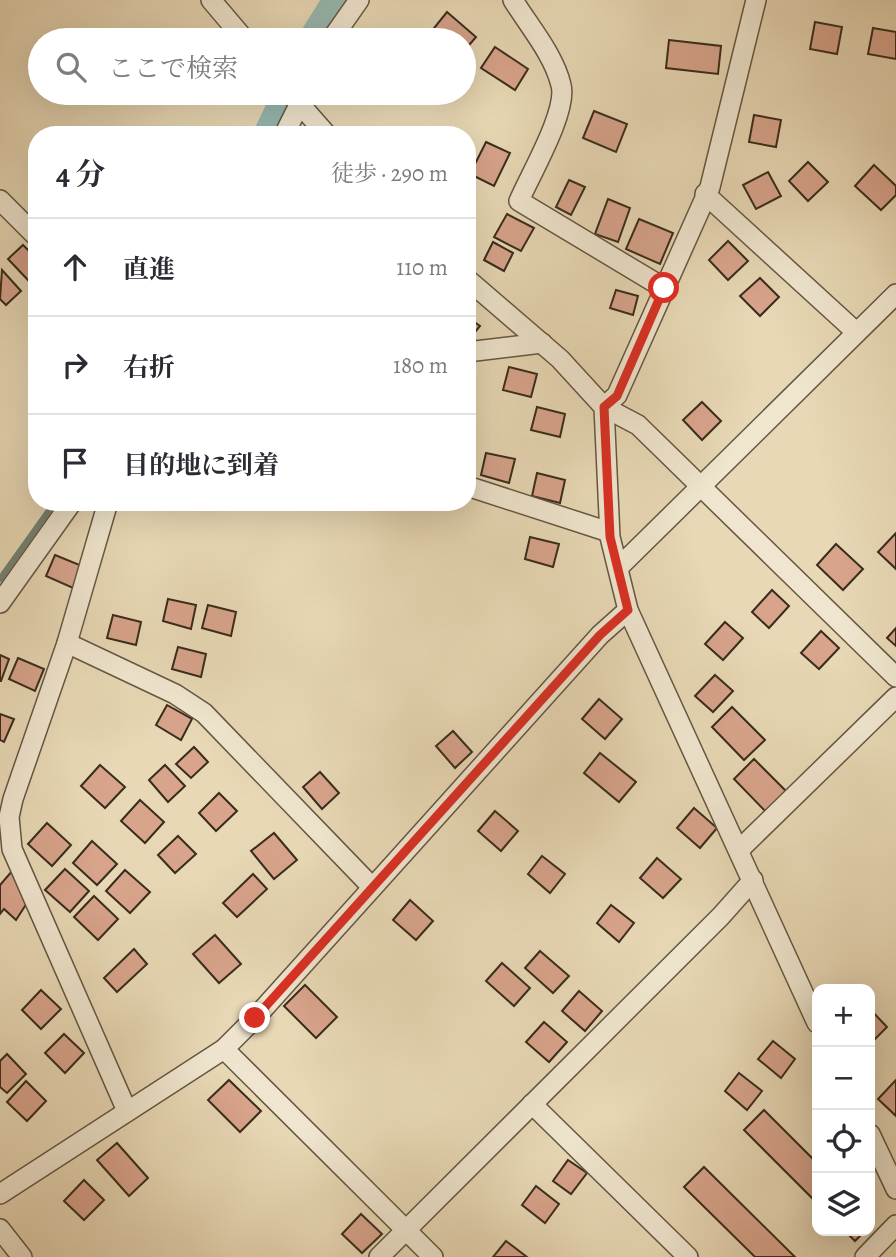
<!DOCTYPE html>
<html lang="ja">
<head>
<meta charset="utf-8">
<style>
  :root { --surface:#fff; --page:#f2f2f3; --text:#2b2b33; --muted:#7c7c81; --line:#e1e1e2 }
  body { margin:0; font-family:Alegreya,"Noto Serif JP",serif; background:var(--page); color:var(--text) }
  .controls { position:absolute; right:21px; bottom:21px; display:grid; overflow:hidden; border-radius:14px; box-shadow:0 7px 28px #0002 }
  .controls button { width:63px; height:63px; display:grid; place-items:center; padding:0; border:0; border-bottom:2px solid var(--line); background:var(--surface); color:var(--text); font:35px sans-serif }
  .stop { position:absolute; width:21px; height:21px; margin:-16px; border:5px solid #d93025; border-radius:50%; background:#fff }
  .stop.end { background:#d93025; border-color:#fff; box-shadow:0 2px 7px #0008 }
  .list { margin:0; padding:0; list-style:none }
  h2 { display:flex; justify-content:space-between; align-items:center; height:91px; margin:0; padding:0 28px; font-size:30px }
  h2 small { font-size:23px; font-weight:400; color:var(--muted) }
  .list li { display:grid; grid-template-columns:46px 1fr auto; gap:21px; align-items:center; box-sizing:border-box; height:98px; padding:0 28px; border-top:2px solid var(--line) }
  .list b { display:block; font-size:26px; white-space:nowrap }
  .list em { font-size:23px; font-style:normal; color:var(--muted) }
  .icon { flex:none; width:38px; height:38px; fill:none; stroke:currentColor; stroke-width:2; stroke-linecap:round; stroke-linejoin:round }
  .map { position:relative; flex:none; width:896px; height:1257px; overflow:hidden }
  .search { position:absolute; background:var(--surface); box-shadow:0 7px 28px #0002; left:28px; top:28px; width:448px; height:77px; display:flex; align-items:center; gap:18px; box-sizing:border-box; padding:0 24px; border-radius:38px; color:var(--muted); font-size:26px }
  .panel { position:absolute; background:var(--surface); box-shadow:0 7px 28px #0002; left:28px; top:126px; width:448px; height:385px; border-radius:28px }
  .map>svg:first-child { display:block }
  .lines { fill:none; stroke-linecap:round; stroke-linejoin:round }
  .stream { stroke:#718175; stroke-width:6 }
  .river { stroke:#97b9b1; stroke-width:37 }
  .building { fill:#d8a48c; stroke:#382c1c; stroke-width:2 }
  .minor-casing { stroke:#645742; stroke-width:22 }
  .minor { stroke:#f0e6cf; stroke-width:19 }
  .route { stroke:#d93025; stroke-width:9 }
</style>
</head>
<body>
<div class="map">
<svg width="896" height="1257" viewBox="0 0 896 1257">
  <rect width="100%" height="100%" fill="#e8d8b5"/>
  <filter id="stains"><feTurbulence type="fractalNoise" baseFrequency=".00286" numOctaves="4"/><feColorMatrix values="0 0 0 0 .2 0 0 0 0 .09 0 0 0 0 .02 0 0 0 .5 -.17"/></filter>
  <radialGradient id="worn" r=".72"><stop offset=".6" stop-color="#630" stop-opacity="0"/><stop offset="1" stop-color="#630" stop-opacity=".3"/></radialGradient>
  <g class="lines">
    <path class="stream" d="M0,579l55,-77"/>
    <g class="river">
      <path d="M317,40l25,-40"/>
      <path d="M272,135l20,-42"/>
    </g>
  </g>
  <g class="building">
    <path d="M447,12l29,25 -12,14v-11h-25l-9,-7z"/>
    <path d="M815,22l27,5 -5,27 -27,-5z"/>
    <path d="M873,28l23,4v27l-28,-5z"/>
    <path d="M669,40l52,6 -3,28 -52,-6z"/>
    <path d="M495,47l33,22 -13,21 -34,-22z"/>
    <path d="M594,111l33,13 -11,28 -33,-14z"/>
    <path d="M754,115l27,5 -5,27 -27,-5z"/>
    <path d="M486,142l24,11 -16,33 -24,-12z"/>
    <path d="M808,162l20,20 -20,19 -19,-20z"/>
    <path d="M874,165l22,21v9l-15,15 -26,-24z"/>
    <path d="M768,172l13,24 -25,13 -13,-24z"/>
    <path d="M569,180l16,7 -14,28 -15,-8z"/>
    <path d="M608,199l22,9 -12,34 -23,-8z"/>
    <path d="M507,214l27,14 -13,23 -27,-14z"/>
    <path d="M639,219l34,14 -13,31 -34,-15z"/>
    <path d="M728,241l20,20 -20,19 -19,-20z"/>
    <path d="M493,242l20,11 -9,18 -20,-11z"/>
    <path d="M23,245l14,14v13l-9,8 -20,-21z"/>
    <path d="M2,270l19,21 -15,14 -6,-6z"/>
    <path d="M760,278l19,19 -19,19 -20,-20z"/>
    <path d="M616,290l22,6 -5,19 -23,-7z"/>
    <path d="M467,317l13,9 -13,16z"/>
    <path d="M509,367l28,7 -6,23 -28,-7z"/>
    <path d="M702,402l19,19 -19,19 -19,-20z"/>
    <path d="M537,407l28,7 -5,23 -29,-7z"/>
    <path d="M486,453l29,6 -6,24 -28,-8z"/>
    <path d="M537,473l28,7 -5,23 -28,-7z"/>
    <path d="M896,533v36l-18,-17z"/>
    <path d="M530,537l29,7 -6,23 -28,-8z"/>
    <path d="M836,544l27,25 -20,21 -26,-25z"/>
    <path d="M55,555l27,11 -9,22 -27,-12z"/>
    <path d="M772,590l17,16 -20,22 -17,-16z"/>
    <path d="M168,599l28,6 -5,24 -28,-8z"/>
    <path d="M208,605l28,7 -5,24 -29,-8z"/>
    <path d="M113,615l28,7 -5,23 -29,-7z"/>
    <path d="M725,622l18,16 -20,22 -18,-16z"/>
    <path d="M896,628v18l-9,-8z"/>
    <path d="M821,631l18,17 -20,21 -18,-16z"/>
    <path d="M178,647l28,7 -5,23 -29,-8z"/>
    <path d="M0,655l9,4 -8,22h-1z"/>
    <path d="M18,658l26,11 -9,22 -26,-12z"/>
    <path d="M715,675l18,16 -20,21 -18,-16z"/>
    <path d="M599,699l23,20 -17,20 -23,-20z"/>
    <path d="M167,705l25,14 -11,21 -25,-15z"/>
    <path d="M732,707l33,33 -21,20 -32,-33z"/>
    <path d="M0,714l14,5 -10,23 -4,-2z"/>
    <path d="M453,731l19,21 -17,16 -19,-22z"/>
    <path d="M194,747l14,15 -17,16 -15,-14z"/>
    <path d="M600,753l36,29 -17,20 -35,-29z"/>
    <path d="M754,759l33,33 -21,20 -32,-33z"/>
    <path d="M100,765l25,22 -20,21 -24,-22z"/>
    <path d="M165,765l20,21 -17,16 -19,-22z"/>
    <path d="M320,772l19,21 -17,16 -19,-22z"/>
    <path d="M219,793l18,18 -21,20 -17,-18z"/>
    <path d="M140,800l24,22 -19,21 -24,-22z"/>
    <path d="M694,808l23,20 -17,20 -23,-20z"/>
    <path d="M495,811l23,20 -17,20 -23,-20z"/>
    <path d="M47,823l24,22 -19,21 -24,-22z"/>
    <path d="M274,833l23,27 -23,19 -23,-28z"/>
    <path d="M178,836l18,18 -21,19 -17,-18z"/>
    <path d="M92,841l25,23 -20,21 -24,-22z"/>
    <path d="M542,856l23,18 -15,19 -22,-19z"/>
    <path d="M657,858l24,21 -18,19 -23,-20z"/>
    <path d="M65,869l24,22 -19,21 -25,-22z"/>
    <path d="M125,870l25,22 -20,21 -24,-22z"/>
    <path d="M12,871l15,32 -11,17 -12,-11 -4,5v-29z"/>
    <path d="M253,874l14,15 -30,28 -14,-14z"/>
    <path d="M94,896l24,23 -20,21 -24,-23z"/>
    <path d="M410,900l23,21 -17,19 -23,-20z"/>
    <path d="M611,905l23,18 -15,19 -22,-19z"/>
    <path d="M215,935l26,29 -22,19 -26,-29z"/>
    <path d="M134,949l13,15 -30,28 -13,-14z"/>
    <path d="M540,951l29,25 -16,17 -28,-25z"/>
    <path d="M502,963l28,25 -16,18 -28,-25z"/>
    <path d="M305,985l32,32 -21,21 -32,-32z"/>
    <path d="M41,990l20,19 -20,20 -19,-19z"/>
    <path d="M579,991l23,20 -17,20 -23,-20z"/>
    <path d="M870,1009l17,18 -17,17z"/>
    <path d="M544,1022l23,20 -18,20 -23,-20z"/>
    <path d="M64,1034l20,19 -19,20 -20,-20z"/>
    <path d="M773,1041l22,18 -14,19 -23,-19z"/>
    <path d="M7,1054l19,20 -19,19 -7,-6v-26z"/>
    <path d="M739,1073l23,18 -15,19 -22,-19z"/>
    <path d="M229,1080l32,31 -21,21 -32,-32z"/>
    <path d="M896,1080v36l-18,-17z"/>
    <path d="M26,1081l20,20 -19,20 -20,-19z"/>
    <path d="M764,1110l53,53v40l-73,-73z"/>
    <path d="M117,1143l31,35 -19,18 -32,-36z"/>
    <path d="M568,1160l19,13 -16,21 -18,-13z"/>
    <path d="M704,1167l91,90h-40l-71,-70z"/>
    <path d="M84,1180l20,20 -20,20 -20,-19z"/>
    <path d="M536,1186l23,18 -14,19 -23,-18z"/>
    <path d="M361,1214l21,20 -20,19 -20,-19z"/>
    <path d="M845,1231h20l-10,10z"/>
    <path d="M506,1241l21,16h-34z"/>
  </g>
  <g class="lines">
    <defs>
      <g id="minor">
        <path d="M211,0l34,40"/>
        <path d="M513,0c16,26 41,55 48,85 7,26 -31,90 -42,116l145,87"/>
        <path d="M756,0l-46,187 -93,208 -13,12 34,18 258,252"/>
        <path d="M331,40l28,-40"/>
        <path d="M290,93l37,42"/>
        <path d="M284,135l20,-40"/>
        <path d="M705,194l151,138"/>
        <path d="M0,200l37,37"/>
        <path d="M467,279l93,80 44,48 6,130 18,73 189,413"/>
        <path d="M467,352l75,-9"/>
        <path d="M467,486l142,46"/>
        <path d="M108,502l-41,141 -54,156 -4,18 3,32 115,262"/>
        <path d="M619,567l277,-273"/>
        <path d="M0,603l72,-101"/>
        <path d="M67,643l108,51 29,19 168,174"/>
        <path d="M739,850l157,-153"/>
        <path d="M224,1049l209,208"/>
        <path d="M532,1104l156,153"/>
        <path d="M870,1134l26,55"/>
        <path d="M0,1194l224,-145 31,-31 345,-383 28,-25"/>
        <path d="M0,1229l22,28"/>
        <path d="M379,1257l342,-341 32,-36"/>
        <path d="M865,1257l31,-32"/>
      </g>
    </defs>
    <use href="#minor" class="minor-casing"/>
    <use href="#minor" class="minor"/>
  </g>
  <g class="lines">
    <path class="route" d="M255,1018l345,-383 28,-25 -18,-73 -6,-130 13,-11 47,-108"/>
  </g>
  <rect width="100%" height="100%" filter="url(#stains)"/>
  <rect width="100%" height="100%" fill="url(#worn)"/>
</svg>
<div class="controls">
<button>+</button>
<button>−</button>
<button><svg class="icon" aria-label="locate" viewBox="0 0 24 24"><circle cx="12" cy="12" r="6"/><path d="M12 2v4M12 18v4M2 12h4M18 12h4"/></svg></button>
<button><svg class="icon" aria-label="layers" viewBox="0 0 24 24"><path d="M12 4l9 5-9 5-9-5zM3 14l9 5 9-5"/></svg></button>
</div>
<div class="stop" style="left:664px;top:288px"></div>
<div class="stop end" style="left:255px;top:1018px"></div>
<div class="search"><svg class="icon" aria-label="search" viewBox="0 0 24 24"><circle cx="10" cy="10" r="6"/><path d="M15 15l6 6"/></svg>ここで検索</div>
<section class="panel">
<h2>4 分<small>徒歩 · 290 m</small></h2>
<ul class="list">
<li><svg class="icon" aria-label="ahead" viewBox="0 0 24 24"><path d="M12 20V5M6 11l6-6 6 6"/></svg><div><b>直進</b></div><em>110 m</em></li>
<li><svg class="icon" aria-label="right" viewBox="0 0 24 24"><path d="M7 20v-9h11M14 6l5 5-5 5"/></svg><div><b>右折</b></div><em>180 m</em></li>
<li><svg class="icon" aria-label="arrive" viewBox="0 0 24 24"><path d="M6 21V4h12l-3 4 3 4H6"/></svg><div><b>目的地に到着</b></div></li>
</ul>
</section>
</div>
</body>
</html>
